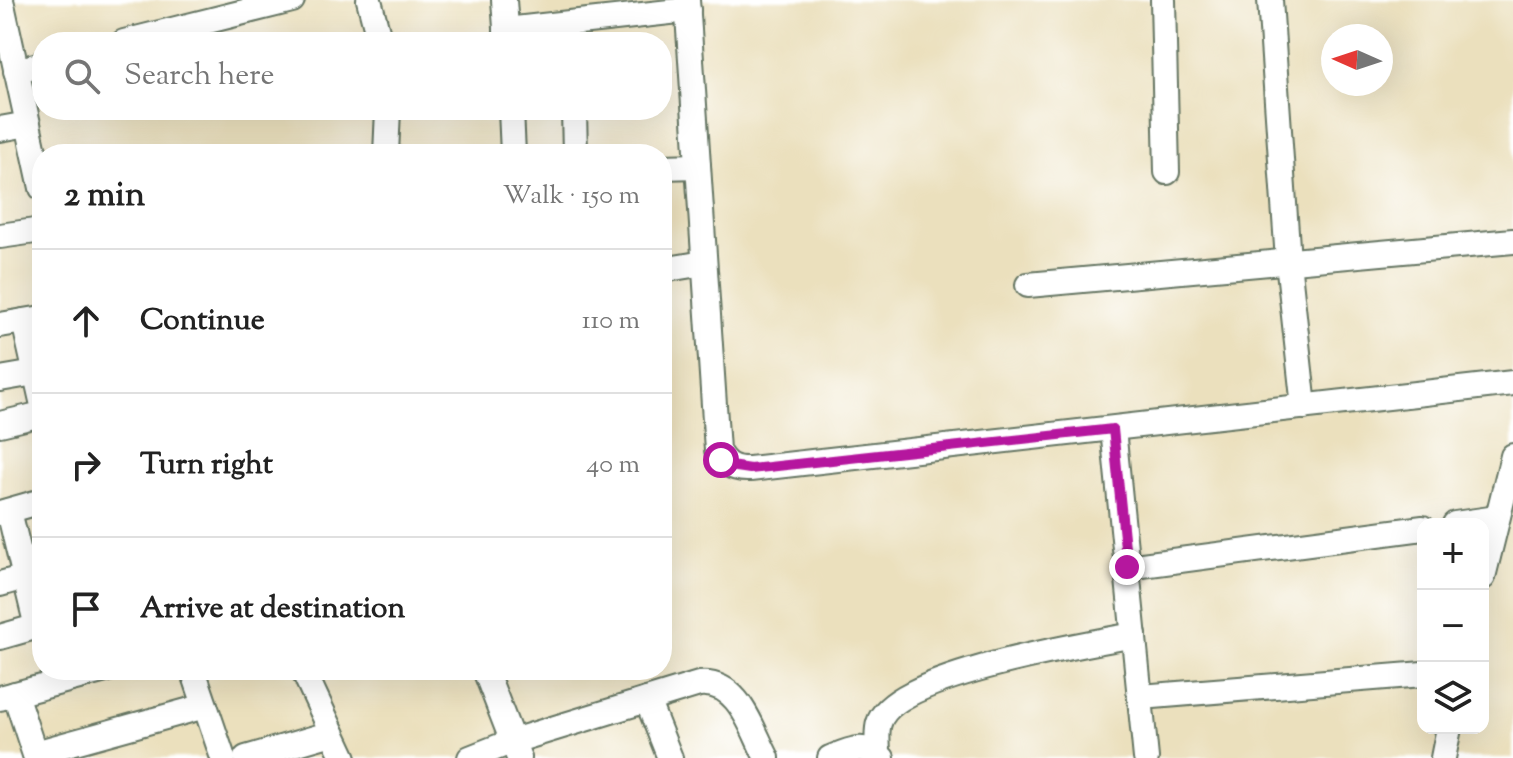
<!DOCTYPE html>
<html lang="en">
<head>
<meta charset="utf-8">
<style>
  :root { --surface:#fff; --page:#f2f2f2; --text:#222; --muted:#767676; --line:#e0e0e0 }
  body { margin:0; font-family:"Sorts Mill Goudy",serif; background:var(--page); color:var(--text) }
  .controls { position:absolute; right:24px; bottom:24px; display:grid; overflow:hidden; border-radius:16px; box-shadow:0 8px 32px #0002 }
  .controls button { width:72px; height:72px; display:grid; place-items:center; padding:0; border:0; border-bottom:2px solid var(--line); background:var(--surface); color:var(--text); font:40px sans-serif }
  .compass { position:absolute; left:1321px; top:24px; width:72px; height:72px; border-radius:50%; background:var(--surface); box-shadow:0 8px 32px #0002; rotate:273deg }
  .stop { position:absolute; width:24px; height:24px; margin:-18px; border:6px solid #b5179e; border-radius:50%; background:#fff }
  .stop.end { background:#b5179e; border-color:#fff; box-shadow:0 2px 8px #0008 }
  .list { margin:0; padding:0; list-style:none }
  h2 { display:flex; justify-content:space-between; align-items:center; height:104px; margin:0; padding:0 32px; font-size:34px }
  h2 small { font-size:26px; font-weight:400; color:var(--muted) }
  .list li { display:grid; grid-template-columns:52px 1fr auto; gap:24px; align-items:center; box-sizing:border-box; height:144px; padding:0 32px; border-top:2px solid var(--line) }
  .list b { display:block; font-size:30px; white-space:nowrap }
  .list em { font-size:26px; font-style:normal; color:var(--muted) }
  .icon { flex:none; width:44px; height:44px; fill:none; stroke:currentColor; stroke-width:2; stroke-linecap:round; stroke-linejoin:round }
  .map { position:relative; flex:none; width:1513px; height:758px; overflow:hidden }
  .search { position:absolute; background:var(--surface); box-shadow:0 8px 32px #0002; left:32px; top:32px; width:640px; height:88px; display:flex; align-items:center; gap:20px; box-sizing:border-box; padding:0 28px; border-radius:32px; color:var(--muted); font-size:30px }
  .panel { position:absolute; background:var(--surface); box-shadow:0 8px 32px #0002; left:32px; top:144px; width:640px; height:536px; border-radius:32px }
  .map>svg:first-child { display:block }
  .lines { fill:none; stroke-linecap:round; stroke-linejoin:round }
  .minor-casing { stroke:#667664; stroke-width:28 }
  .minor { stroke:#fff; stroke-width:24 }
  .route { stroke:#b5179e; stroke-width:10 }
</style>
</head>
<body>
<div class="map">
<svg width="1513" height="758" viewBox="0 0 1513 758">
  <rect width="100%" height="100%" fill="#fff"/>
  <filter id="ink" filterUnits="userSpaceOnUse"><feTurbulence type="fractalNoise" baseFrequency=".0125" numOctaves="2"/><feDisplacementMap in="SourceGraphic" scale="16" xChannelSelector="R" yChannelSelector="G"/><feConvolveMatrix kernelMatrix="1 2 1 2 8 2 1 2 1" color-interpolation-filters="sRGB"/></filter>
  <filter id="wash" filterUnits="userSpaceOnUse"><feTurbulence type="fractalNoise" baseFrequency=".006" numOctaves="4" result="noise"/><feDisplacementMap in="SourceGraphic" scale="32" xChannelSelector="R" yChannelSelector="G"/><feGaussianBlur stdDeviation="1.8" result="paint"/><feColorMatrix in="noise" values="0 0 0 0 0 0 0 0 0 0 0 0 0 0 0 0 0 1.4 0 .05"/><feComposite in="paint" operator="in"/></filter>
  <g filter="url(#wash)">
    <rect width="100%" height="100%" fill="#ebe0bd"/>
  </g>
  <g filter="url(#ink)">
    <g class="lines">
      <defs>
        <g id="minor">
          <path d="M1,0l41,188"/>
          <path d="M369,0l11,42"/>
          <path d="M504,0l3,42"/>
          <path d="M687,0l30,450c7,15 17,20 33,19l763,-86"/>
          <path d="M1163,0l4,172"/>
          <path d="M1270,0l18,261 16,146"/>
          <path d="M506,30l182,-20"/>
          <path d="M124,42l168,-42"/>
          <path d="M16,71l26,-7"/>
          <path d="M511,110l2,44"/>
          <path d="M574,110l1,44"/>
          <path d="M0,129l28,-5"/>
          <path d="M386,154l2,-44"/>
          <path d="M662,167l36,-1"/>
          <path d="M0,236l42,-6"/>
          <path d="M662,270l42,-7"/>
          <path d="M1028,285l485,-44"/>
          <path d="M24,321l18,80"/>
          <path d="M0,325l42,-7"/>
          <path d="M0,379l35,-6"/>
          <path d="M0,424l42,-10"/>
          <path d="M1113,429l33,329"/>
          <path d="M9,511l28,116"/>
          <path d="M0,513l42,-12"/>
          <path d="M1455,524l42,-6"/>
          <path d="M1127,567l296,-39"/>
          <path d="M1483,577l30,-121"/>
          <path d="M0,584l25,-7"/>
          <path d="M0,637l42,-12"/>
          <path d="M193,670l30,88"/>
          <path d="M303,670l41,88"/>
          <path d="M485,670l34,88"/>
          <path d="M15,694l21,64"/>
          <path d="M1141,697l282,-23"/>
          <path d="M0,698l106,-28"/>
          <path d="M647,700l23,58"/>
          <path d="M35,753l170,-47"/>
          <path d="M878,754c0,-9 -2,-22 1,-31 14,-48 208,-79 255,-88"/>
          <path d="M246,758l86,-25"/>
          <path d="M470,758l43,-17 186,-57c40,-4 52,44 68,74"/>
          <path d="M830,758c19,-8 35,-16 52,0"/>
          <path d="M1443,758l6,-30"/>
        </g>
      </defs>
      <use href="#minor" class="minor-casing"/>
      <use href="#minor" class="minor"/>
    </g>
  </g>
  <g class="lines" filter="url(#ink)">
    <path class="route" d="M721,460l9,6 20,3 363,-40 14,138"/>
  </g>
</svg>
<div class="controls">
<button>+</button>
<button>−</button>
<button><svg class="icon" aria-label="layers" viewBox="0 0 24 24"><path d="M12 4l9 5-9 5-9-5zM3 14l9 5 9-5"/></svg></button>
</div>
<svg class="compass" viewBox="-18 -18 36 36"><path d="M0-13l5 13h-10z" fill="#e53935"/><path d="M0 13l5-13h-10z" fill="#767676"/></svg>
<div class="stop" style="left:721px;top:460px"></div>
<div class="stop end" style="left:1127px;top:567px"></div>
<div class="search"><svg class="icon" aria-label="search" viewBox="0 0 24 24"><circle cx="10" cy="10" r="6"/><path d="M15 15l6 6"/></svg>Search here</div>
<section class="panel">
<h2>2 min<small>Walk · 150 m</small></h2>
<ul class="list">
<li><svg class="icon" aria-label="ahead" viewBox="0 0 24 24"><path d="M12 20V5M6 11l6-6 6 6"/></svg><div><b>Continue</b></div><em>110 m</em></li>
<li><svg class="icon" aria-label="right" viewBox="0 0 24 24"><path d="M7 20v-9h11M14 6l5 5-5 5"/></svg><div><b>Turn right</b></div><em>40 m</em></li>
<li><svg class="icon" aria-label="arrive" viewBox="0 0 24 24"><path d="M6 21V4h12l-3 4 3 4H6"/></svg><div><b>Arrive at destination</b></div></li>
</ul>
</section>
</div>
</body>
</html>
